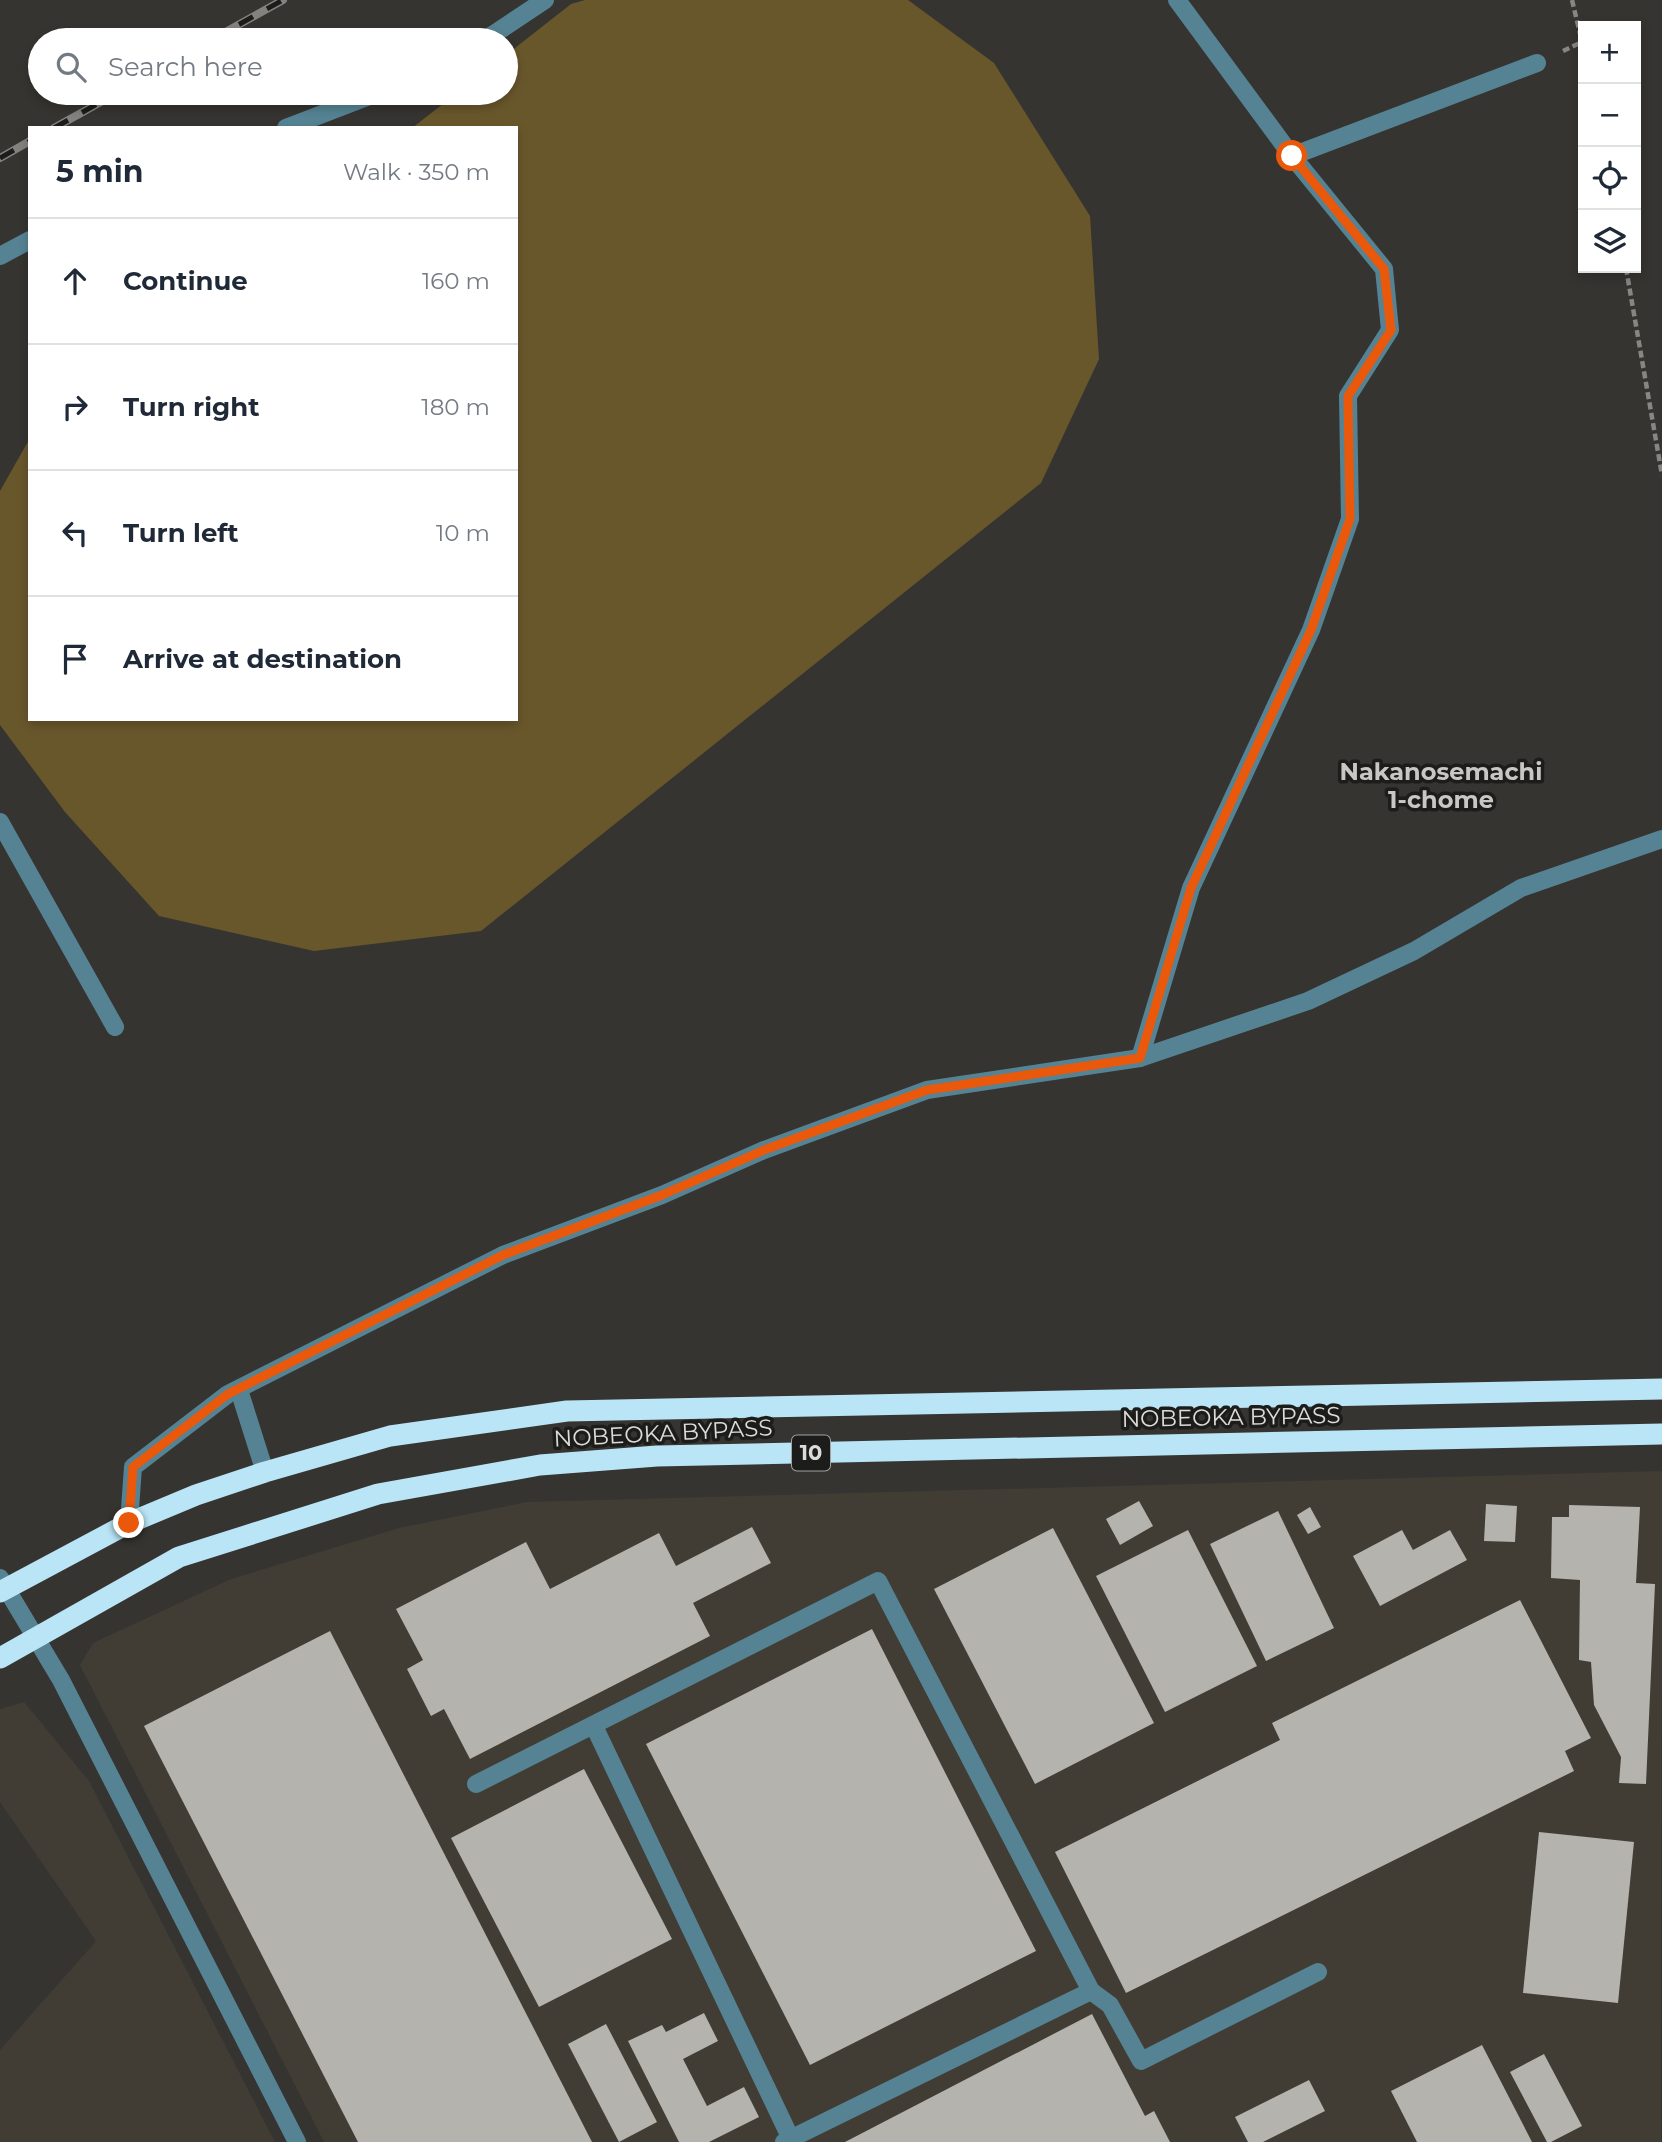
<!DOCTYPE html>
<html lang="en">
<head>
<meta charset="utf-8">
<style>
  :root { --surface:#fff; --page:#f2f2f3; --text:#1f2937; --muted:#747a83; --line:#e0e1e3 }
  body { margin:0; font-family:Montserrat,sans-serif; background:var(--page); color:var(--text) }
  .controls { position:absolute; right:21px; top:21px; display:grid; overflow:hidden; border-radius:0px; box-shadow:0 4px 10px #0003 }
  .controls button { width:63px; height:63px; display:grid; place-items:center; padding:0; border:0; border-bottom:2px solid var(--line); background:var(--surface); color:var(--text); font:35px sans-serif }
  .stop { position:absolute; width:21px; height:21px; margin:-16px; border:5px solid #ea580c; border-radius:50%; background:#fff }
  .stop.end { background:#ea580c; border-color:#fff; box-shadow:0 2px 7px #0008 }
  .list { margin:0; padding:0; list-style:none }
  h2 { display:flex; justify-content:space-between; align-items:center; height:91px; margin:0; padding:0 28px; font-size:30px }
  h2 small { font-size:23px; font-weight:400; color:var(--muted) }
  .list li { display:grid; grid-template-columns:46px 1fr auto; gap:21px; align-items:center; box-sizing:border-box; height:126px; padding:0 28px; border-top:2px solid var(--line) }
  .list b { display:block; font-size:26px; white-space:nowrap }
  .list em { font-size:23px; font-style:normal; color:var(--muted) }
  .icon { flex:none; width:38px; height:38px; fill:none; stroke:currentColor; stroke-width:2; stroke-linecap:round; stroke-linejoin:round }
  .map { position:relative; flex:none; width:1662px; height:2142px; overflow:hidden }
  .search { position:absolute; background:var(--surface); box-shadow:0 4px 10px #0003; left:28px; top:28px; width:490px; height:77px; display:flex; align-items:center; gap:18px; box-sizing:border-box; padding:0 24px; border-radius:38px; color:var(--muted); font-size:26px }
  .panel { position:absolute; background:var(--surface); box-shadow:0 4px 10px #0003; left:28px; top:126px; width:490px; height:595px; border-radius:0px }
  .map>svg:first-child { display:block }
  .built { fill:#413d34 }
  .green { fill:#69572c }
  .building { fill:#b5b3ae }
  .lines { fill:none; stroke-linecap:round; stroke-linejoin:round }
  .path { stroke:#878683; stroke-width:4.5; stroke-dasharray:7 3.5; stroke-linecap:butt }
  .minor { stroke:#558394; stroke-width:18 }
  .highway { stroke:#bae5f7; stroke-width:21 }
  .rail-casing { stroke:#83827f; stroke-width:8 }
  .rail { stroke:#1c1c1a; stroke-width:5; stroke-dasharray:16; stroke-linecap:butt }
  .route { stroke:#ea580c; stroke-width:9 }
  .labels { text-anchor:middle; stroke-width:7; stroke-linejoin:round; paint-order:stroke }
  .shield { fill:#1c1c1a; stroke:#a2a2a0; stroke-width:2 }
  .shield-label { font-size:21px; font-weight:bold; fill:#dcdbd9 }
  .street-label { font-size:23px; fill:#dcdbd9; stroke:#1c1c1a }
  .neighbourhood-label { font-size:24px; font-weight:bold; fill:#c9c7c3; stroke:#1c1c1a }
</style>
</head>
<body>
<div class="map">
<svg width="1662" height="2142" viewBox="0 0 1662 2142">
  <rect width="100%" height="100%" fill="#353430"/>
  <g class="built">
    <path d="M1662,1471l-1,671h-1337l-244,-477 13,-22 138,-64 168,-51 128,-26z"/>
    <path d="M24,1702l65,79 186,361h-275v-92l96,-109 -96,-139v-93z"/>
  </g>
  <path class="green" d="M585,0h323l86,63 96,153 9,143 -58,124 -560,448 -167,20 -155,-35 -94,-104 -65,-87v-234l30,-53v281h486v-591h-104l45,-35h49v-38l65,-51z"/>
  <g class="building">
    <path d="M1139,1501l14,25 -33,19 -14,-26z"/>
    <path d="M1486,1504l31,2 -2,36 -31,-1z"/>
    <path d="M1569,1505l71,2 -4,76 19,1 -9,200 -27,-1 2,-26 -27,-52 -3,-43 -12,-2 1,-80 -29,-2 1,-61h17z"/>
    <path d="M1310,1507l11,20 -13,7 -11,-19z"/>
    <path d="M1278,1511l56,117 -68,33 -56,-117z"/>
    <path d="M752,1527l19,36 -78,40 17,33 -240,123 -26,-50 -13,7 -24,-47 16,-9 -27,-51 130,-67 24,47 109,-56 17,33z"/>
    <path d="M1053,1528l101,195 -119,61 -101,-195z"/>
    <path d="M1188,1530l69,136 -92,46 -69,-136z"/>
    <path d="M1402,1530l11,20 37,-20 17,30 -87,46 -27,-50z"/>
    <path d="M1520,1600l71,138 -26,13 9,20 -448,222 -71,-141 225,-112 -8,-17z"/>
    <path d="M872,1629l164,322 -226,114 -164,-321z"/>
    <path d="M330,1631l262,511h-234l-214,-416z"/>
    <path d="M584,1769l88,170 -133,68 -88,-169z"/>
    <path d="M1539,1832l95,10 -16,161 -95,-10z"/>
    <path d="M704,2013l14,28 -35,18 24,47 37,-19 15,30 -50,25h-30l-51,-101 34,-16 4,7z"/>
    <path d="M1092,2014l53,102 9,-5 16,31h-325z"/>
    <path d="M606,2024l51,98 -38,20 -51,-98z"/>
    <path d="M1482,2045l50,97h-115l-26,-51z"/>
    <path d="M1544,2054l38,72 -31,16h-4l-37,-70z"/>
    <path d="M1309,2080l16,31 -62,31h-15l-13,-25z"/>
  </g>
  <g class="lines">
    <g class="path">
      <path d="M1572,0l11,46"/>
      <path d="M1563,51l19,-9"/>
      <path d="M1626,268l36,207"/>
    </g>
    <g class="minor">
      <path d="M485,40l60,-40"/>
      <path d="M286,128l91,-35"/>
      <path d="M1292,156l245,-93"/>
      <path d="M0,256l30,-16"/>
      <path d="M0,822l115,205"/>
      <path d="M1140,1058l51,-170 120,-258 39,-111 -2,-123 42,-66 -6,-61 -92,-113 -115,-156"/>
      <path d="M239,1390l26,82"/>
      <path d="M129,1523l4,-56 95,-73 275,-139 159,-60 102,-45 163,-60 213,-32 168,-57 106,-50 107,-63 141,-49"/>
      <path d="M0,1578l61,102 236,462"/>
      <path d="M594,1726l197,413"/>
      <path d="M476,1784l402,-203 213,410 -307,151"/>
      <path d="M1091,1991l19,14 31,56 177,-89"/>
    </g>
    <g class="highway">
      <path d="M0,1592l129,-69 67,-28 69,-23 125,-36 177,-25 1095,-22"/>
      <path d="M0,1658l179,-101 199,-63 162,-29 117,-9 1005,-22"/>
    </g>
    <defs>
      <g id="rail">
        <path d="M211,40l72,-40"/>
        <path d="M54,128l63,-35"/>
        <path d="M0,158l30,-17"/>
      </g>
    </defs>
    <use href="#rail" class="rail-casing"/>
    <use href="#rail" class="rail"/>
  </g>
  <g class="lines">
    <path class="route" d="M129,1523l4,-56 95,-73 275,-139 159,-60 102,-45 163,-60 213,-32 51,-170 120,-258 39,-111 -2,-123 43,-66 -7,-61 -92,-113"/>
  </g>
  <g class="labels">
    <rect class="shield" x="792" y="1435.5" width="38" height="35" rx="5"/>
    <g class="shield-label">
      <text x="811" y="1460">10</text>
    </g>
    <g class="street-label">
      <text transform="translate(1231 1417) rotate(-1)" y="8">NOBEOKA BYPASS</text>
      <text transform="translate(663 1433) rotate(-3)" y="8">NOBEOKA BYPASS</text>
    </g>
    <g class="neighbourhood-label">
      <text x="1441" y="780">Nakanosemachi<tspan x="1441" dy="28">1-chome</tspan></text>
    </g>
  </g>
</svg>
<div class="controls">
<button>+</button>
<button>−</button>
<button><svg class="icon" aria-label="locate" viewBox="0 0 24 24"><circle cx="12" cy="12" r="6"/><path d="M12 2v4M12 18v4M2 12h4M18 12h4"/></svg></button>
<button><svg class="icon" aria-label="layers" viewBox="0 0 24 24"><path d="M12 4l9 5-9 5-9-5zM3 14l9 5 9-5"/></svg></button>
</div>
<div class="stop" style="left:1292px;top:156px"></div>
<div class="stop end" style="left:129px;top:1523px"></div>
<div class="search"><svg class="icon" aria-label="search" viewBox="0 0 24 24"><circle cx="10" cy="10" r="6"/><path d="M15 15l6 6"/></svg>Search here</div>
<section class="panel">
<h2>5 min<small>Walk · 350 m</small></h2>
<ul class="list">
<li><svg class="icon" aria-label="ahead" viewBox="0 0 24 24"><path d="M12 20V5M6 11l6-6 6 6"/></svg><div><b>Continue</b></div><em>160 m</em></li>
<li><svg class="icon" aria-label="right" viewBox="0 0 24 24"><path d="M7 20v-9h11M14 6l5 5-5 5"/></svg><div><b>Turn right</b></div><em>180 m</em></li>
<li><svg class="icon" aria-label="left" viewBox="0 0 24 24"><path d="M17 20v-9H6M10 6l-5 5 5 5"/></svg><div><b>Turn left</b></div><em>10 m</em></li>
<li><svg class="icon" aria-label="arrive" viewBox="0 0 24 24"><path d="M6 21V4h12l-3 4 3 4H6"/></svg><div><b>Arrive at destination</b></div></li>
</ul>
</section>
</div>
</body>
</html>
